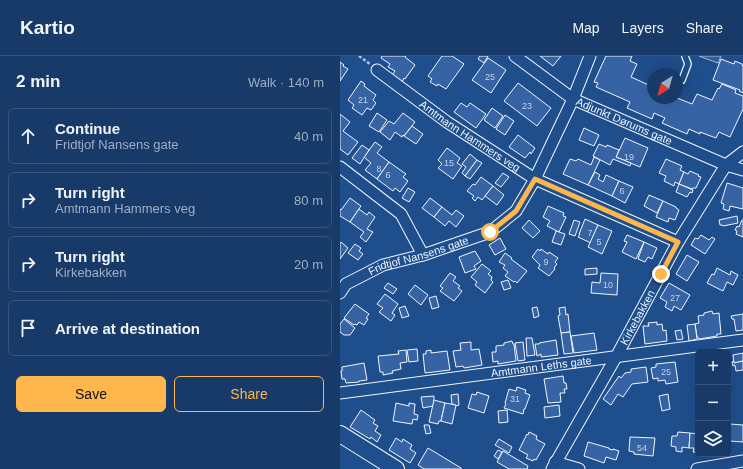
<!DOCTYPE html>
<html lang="en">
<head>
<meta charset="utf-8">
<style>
  :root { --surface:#173a69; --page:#244571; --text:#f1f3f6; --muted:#9eadc0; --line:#36547d; --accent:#ffb74d }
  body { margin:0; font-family:Helvetica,sans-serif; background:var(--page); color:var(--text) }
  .controls { position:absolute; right:12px; bottom:12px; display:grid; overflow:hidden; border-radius:6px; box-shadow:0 4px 16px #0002 }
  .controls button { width:36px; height:36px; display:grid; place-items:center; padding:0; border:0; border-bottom:1px solid var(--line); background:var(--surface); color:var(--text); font:20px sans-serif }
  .compass { position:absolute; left:307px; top:12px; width:36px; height:36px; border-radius:50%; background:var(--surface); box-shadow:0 4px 16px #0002; rotate:217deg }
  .stop { position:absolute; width:12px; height:12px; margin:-9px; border:3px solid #ffb74d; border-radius:50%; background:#fff }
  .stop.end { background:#ffb74d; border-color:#fff; box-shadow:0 1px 4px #0008 }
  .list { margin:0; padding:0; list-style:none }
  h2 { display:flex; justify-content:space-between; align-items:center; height:52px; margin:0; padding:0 16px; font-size:17px }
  h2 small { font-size:13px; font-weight:400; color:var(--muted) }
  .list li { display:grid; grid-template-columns:26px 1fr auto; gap:12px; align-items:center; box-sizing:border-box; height:56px; margin:0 8px 8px; padding:0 8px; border:1px solid var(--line); border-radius:6px }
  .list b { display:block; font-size:15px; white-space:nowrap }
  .list p { margin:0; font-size:13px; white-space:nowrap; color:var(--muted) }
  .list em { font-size:13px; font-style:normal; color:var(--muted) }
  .actions { display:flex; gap:8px; padding:12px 16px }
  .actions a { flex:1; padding:9px 0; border:1px solid var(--accent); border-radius:6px; text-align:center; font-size:14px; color:var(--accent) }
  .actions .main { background:var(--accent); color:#111 }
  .icon { flex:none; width:22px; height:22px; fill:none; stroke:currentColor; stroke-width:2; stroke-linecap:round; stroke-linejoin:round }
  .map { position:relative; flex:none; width:403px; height:413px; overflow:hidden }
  header { display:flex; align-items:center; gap:24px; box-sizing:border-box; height:56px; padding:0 20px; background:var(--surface); border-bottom:1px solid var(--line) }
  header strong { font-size:19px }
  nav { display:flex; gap:22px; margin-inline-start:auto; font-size:14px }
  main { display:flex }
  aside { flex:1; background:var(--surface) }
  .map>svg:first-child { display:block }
  .parking { fill:#305b95; stroke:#a8bbd7 }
  .building { fill:#3563a3; stroke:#f2f6ff }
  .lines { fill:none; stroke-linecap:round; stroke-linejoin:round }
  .service-casing { stroke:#f2f6ff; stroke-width:8 }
  .minor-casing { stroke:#f2f6ff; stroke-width:13 }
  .secondary-casing { stroke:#f2f6ff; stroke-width:18 }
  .path { stroke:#b3c4dc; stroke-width:2.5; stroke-dasharray:3 2; stroke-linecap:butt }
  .service { stroke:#1f4e8c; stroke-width:5.5 }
  .minor { stroke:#1f4e8c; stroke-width:11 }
  .secondary { stroke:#1f4e8c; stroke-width:16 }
  .route { stroke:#ffb74d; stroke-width:5 }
  .labels { text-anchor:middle; stroke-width:3; stroke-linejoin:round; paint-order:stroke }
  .number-label { font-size:9px; fill:#c3d1e8 }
  .street-label { font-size:11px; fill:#f2f6ff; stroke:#1f4e8c }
</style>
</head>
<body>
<header>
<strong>Kartio</strong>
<nav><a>Map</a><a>Layers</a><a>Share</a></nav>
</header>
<main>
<aside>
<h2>2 min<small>Walk · 140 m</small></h2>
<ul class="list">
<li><svg class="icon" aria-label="ahead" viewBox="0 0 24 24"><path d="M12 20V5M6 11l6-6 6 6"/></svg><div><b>Continue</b><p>Fridtjof Nansens gate</p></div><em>40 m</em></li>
<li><svg class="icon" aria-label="right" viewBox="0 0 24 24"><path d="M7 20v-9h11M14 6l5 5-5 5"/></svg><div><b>Turn right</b><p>Amtmann Hammers veg</p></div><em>80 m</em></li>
<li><svg class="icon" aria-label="right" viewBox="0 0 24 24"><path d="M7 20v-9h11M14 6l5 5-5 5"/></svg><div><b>Turn right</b><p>Kirkebakken</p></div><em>20 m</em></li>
<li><svg class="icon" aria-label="arrive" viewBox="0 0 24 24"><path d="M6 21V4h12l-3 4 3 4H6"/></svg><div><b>Arrive at destination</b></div></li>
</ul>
<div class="actions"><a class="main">Save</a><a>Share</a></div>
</aside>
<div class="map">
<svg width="403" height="413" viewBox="0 0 403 413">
  <rect width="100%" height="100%" fill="#1f4e8c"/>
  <path class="parking" d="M359,0h22l-3,7z"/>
  <g class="building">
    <path d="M42,0h24l-1,1 10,8 -10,14 -1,-1 -2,4 -10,-7 3,-4 -7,-4 2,-3 -9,-6z"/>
    <path d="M102,0h10l12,8 -18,25 -8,-5 -1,2 -7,-4 2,-3 -4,-3z"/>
    <path d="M140,0h8l-4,7 -6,-4z"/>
    <path d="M200,0h21l-8,10z"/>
    <path d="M266,0h26l-2,5 7,3 -6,13 22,10v11h24l15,6 5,-10 15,6 6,-12 1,1 3,-5 14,6 -1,3 8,3v13l-13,28 -11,-5 -3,6 -16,-6v2l-11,-5 -2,5 -25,-11 3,-5 -11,-5 -2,6 -25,-11 3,-6 -34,-15 2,-4 -4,-1z"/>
    <path d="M148,2l18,12 -15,23 -19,-13z"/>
    <path d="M381,3l13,5 1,-3 7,3v1l1,1v27l-4,-2 1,-1 -27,-10z"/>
    <path d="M0,6l4,3 -1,1 5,3 -8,12z"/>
    <path d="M21,25l4,3 -1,2 12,9 -3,5 3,3 -5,7 -4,-2 -5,7 -10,-7 2,-3 -6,-5z"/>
    <path d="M178,27l33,25 -14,18 -33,-25z"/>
    <path d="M121,47l6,4 3,-4 16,11 -10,14 -22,-16z"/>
    <path d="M152,52l11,8 -8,12 -11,-8z"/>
    <path d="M37,57l10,7 -8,12 -10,-6z"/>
    <path d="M63,57l12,9 -11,14 -1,-1 -1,2 -7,-5 -5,8 -10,-8 9,-11 5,3z"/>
    <path d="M0,58l10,8 -7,9 15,11 -10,13 -8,-6z"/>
    <path d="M165,59l9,6 -9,14 -9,-6z"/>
    <path d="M72,70l11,8 -7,10 -12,-8z"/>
    <path d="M244,72l15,7 -5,11 -15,-6z"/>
    <path d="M178,79l17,13 -4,6 -1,-2 -5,6 -16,-11z"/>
    <path d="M285,82l23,10 -8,19 -24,-10z"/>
    <path d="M35,86l7,5 -5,6 12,9 -12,17 -12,-9 6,-7 -7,-6z"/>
    <path d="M259,88l7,3 1,-2 12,5 -3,7 15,6 -1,3 -17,-7 -3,6 -17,-9z"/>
    <path d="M22,89l7,5 -9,14 -8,-6z"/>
    <path d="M107,92l13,10 -3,5 5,3 -9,13 -15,-11 4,-4 -4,-4z"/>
    <path d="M130,98l7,6 -12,16 -3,-3 4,-6 -4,-3z"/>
    <path d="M254,101l6,3 -12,25 -25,-11 7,-15 6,2 2,-2 13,6z"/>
    <path d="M326,103l16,7 -2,4 4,2 -5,12 -4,-2 -1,4 -10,-5 2,-5 -7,-3z"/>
    <path d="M137,104l5,3 -12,16 -5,-3z"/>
    <path d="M49,106l17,12 -3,3 5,4 -8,11 -5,-4 -2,3 -16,-12z"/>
    <path d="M350,115l9,4 -1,1 3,1 -5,11h-3l-1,1 -13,-5 5,-12 4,2z"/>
    <path d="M255,116l5,3 -2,4 5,3 3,-7 13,6 -7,15 -24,-11z"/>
    <path d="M163,117l6,4 -8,10 -6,-4z"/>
    <path d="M141,121l12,9 -11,14 -4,-3 -3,4 -3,-3 2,-2 -7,-5 6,-7 2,1z"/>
    <path d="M279,125l14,6 -8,16 -13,-7z"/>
    <path d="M387,127l16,5v21l-13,-3 -1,5 -6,-2 1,-5 -3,-1z"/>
    <path d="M339,128l14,6 -1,3 -2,-1 -3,5 -11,-5z"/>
    <path d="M153,130l11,9 -7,10 -12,-9z"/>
    <path d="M68,132l7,4 -6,10 -7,-4z"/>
    <path d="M309,139l14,6 -6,12 -13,-7z"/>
    <path d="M10,142l11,8 -11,16 -10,-6v-7l1,1z"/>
    <path d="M90,142l12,9 -8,10 -12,-9z"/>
    <path d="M323,145l13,6v1l3,2 -4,10 -6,-2 -1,4 -12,-5z"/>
    <path d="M208,150l16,7 -1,3 3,1 -7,15 -12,-6 3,-5 -7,-4z"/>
    <path d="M102,151l10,8 4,-5 8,6 -8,11 -7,-6 -4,5 -11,-9z"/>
    <path d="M19,153l8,6 2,-3 6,5 -8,12 6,3 -7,10 -6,-5 4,-5 -14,-10z"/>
    <path d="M397,160l1,7 -15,3 -1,-1h-2l-1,-5z"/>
    <path d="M245,163l13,6 -7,18 -13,-6 2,-3h-1z"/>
    <path d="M189,164l11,11 -7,7 -11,-10z"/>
    <path d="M234,164l6,2 -5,14 -6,-2z"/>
    <path d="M402,164h1v17l-7,-3 1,-3 -2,-1 2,-4 2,1z"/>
    <path d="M258,169l14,6 -10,23 -14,-7z"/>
    <path d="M216,175l9,3 -4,11 -9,-3z"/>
    <path d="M287,179l17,7 -8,17 -14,-7 5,-10 -3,-1z"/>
    <path d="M361,179l8,5 3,-3 3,2 -10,15 -14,-9 4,-7 3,1z"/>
    <path d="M160,182l6,11 -11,6 -6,-10z"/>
    <path d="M1,186l7,6 -8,11v-15z"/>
    <path d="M304,186l13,6 -5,11 -4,-2 -3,5 -7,-3z"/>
    <path d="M15,188l6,4 -2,3 4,3 -5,6 -10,-7z"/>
    <path d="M198,193l2,2 1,-2 7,5 1,-2 9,6 -3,4 2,2 -3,4 1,1 -6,7 -11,-8 2,-3 -8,-8z"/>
    <path d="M135,195l6,10 -7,5 2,3 -11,4 -6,-16z"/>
    <path d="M165,197l7,5 -1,1 16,12 -10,12 -2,-2 -1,1 -9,-6 3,-4 -5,-4 2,-3 -6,-3z"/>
    <path d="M347,199l12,7 -12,19 -11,-7z"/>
    <path d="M142,208l9,7 -3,3 4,3 -1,3 2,2 -8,11 -10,-8 2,-3 -6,-5z"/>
    <path d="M257,212v6l-12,1v-6z"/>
    <path d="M377,212l13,7 1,-4 7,4 -5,10 -6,-3 -4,9 -16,-8 5,-9 2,1z"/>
    <path d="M110,217l6,4 -3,4 7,5 -2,2 4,3 -8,10 -14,-10 3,-3 -3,-2z"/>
    <path d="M261,217l17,1 -1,21 -26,-2 1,-11 8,1z"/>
    <path d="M168,224l3,8 -7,2 -3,-8z"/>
    <path d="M48,227l9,6 -4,5 -9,-6z"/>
    <path d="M329,227l21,12 -9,15 -7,-4 -2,5 -7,-4 2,-5 -7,-4z"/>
    <path d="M75,229l13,10 -7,10 -13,-11z"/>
    <path d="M45,238l13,10 -6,9 3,2 -4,6 -12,-9 4,-4 -6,-4z"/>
    <path d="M96,240l3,11 -7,2 -3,-11z"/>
    <path d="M15,248l14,10 -3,4 2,1 -4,6 -5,-3 -2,3 -2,-1 -1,1 -10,-7z"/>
    <path d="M65,250l4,10 -7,2 -3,-10z"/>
    <path d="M197,251l2,9 -5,2 -2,-10z"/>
    <path d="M225,251l1,8 2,-1 2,18 -9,1 -3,-17 2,-1 -1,-7z"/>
    <path d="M372,255l1,3 6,-1 2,21h-4v2l-18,3 -1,-2h-1l-2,-13 4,-1 -1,-7 6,-1v-2z"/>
    <path d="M403,258v16l-7,1 -2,-12h-2l-1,-3z"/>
    <path d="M4,263l11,9 -5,7h-6l-4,-3v-8z"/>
    <path d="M317,266v3l5,-1 1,7 3,-1 1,11 -22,3 -2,-18h6l-1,-3z"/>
    <path d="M355,268l2,15 -8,2 -2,-16z"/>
    <path d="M341,274l2,9 -6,1 -2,-9z"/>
    <path d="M230,276l3,21 -9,1 -3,-21z"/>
    <path d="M254,277l3,17 -23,3 -3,-17z"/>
    <path d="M186,282h6l3,17 -8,1z"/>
    <path d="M216,284l2,15 -17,2v-3l-4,2 -2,-12h4v-1z"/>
    <path d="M172,285l1,3h1l2,17 -18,3v-3l-5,1 -1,-10h4v-6l8,-1v-2z"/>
    <path d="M131,286v8l8,-1 3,16 -18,3 -1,-2 -7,1 -3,-16 8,-1 -1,-7z"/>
    <path d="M183,286l2,18 -7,1 -3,-18z"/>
    <path d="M77,293l1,12 -9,1 -2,-12z"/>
    <path d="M66,294l1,12 -7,1 1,6 -9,2 1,2 -10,2v-3h-3l-2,-16 21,-2 -1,-3z"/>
    <path d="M91,294v3l16,-2 3,19 -25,3 -2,-19h3v-3z"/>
    <path d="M403,297v8l-9,2 -1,-8z"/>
    <path d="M394,305v2l9,-2v9l-7,1 -1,-6 -2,1 -1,-4z"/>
    <path d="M335,306l3,20 -12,2 -1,-4 -7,1v-3l-5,1 -2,-11 5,-1v-3z"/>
    <path d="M24,307l3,17 -8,1v1l-13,1 -1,-4h-3l-1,-8h1v-4z"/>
    <path d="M306,311l2,15 -16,2 -9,13 -5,-3 -7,11 -8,-6 16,-23 2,2 4,-5 6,-1v-3z"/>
    <path d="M223,320l1,7h2l1,6h-3l1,4h-5l1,9 -13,1 -4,-24z"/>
    <path d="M177,331l9,3 -1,3 5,2 -5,14h-1l-1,5 -19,-6 2,-4 -1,-1 4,-14 7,2z"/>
    <path d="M137,336l12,4 -5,17 -16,-5 4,-14 4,1z"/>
    <path d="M118,338l1,11 -3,1 -4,-2 -1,-9z"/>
    <path d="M328,338l2,15 -8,2 -3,-15z"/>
    <path d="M94,340v5l-1,5 -10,2 -2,-11z"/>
    <path d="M94,344l11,3 -4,18h-2l-1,3 -9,-2z"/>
    <path d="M56,347l13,3v-3l6,1 -1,10 4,1 -1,5 -4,-1 -1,5 -19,-3z"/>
    <path d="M105,347l11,2 -4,19 -11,-3z"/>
    <path d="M219,349l1,11 -15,2 -1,-11z"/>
    <path d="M21,354l14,10 -2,3 5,3 -3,5 6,4 -4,7 -6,-5 -1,2 -20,-12z"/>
    <path d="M167,354l1,12 -9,1 -1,-12z"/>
    <path d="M390,368l13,1v17l-14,-1z"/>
    <path d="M84,369h5l2,8 -5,1z"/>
    <path d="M189,376l8,4 -1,3 9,5 -9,16 -2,-1 -1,2 -7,-3 2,-3 -9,-5 8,-16 1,1z"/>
    <path d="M338,376l12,1 -1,15 -7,-1v5l-6,-1v-4l-5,-1 1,-10h5z"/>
    <path d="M350,377l8,1v18h-5l1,-4h-5z"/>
    <path d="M290,381l25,1 -2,18 -19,-2v-2l-5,-1z"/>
    <path d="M56,382l6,4 1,-3 9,6 -2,4 6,4 -6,10 -21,-13z"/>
    <path d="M159,383l13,8 -3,6 -14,-8z"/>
    <path d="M248,386l21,6v1l4,1v-1l6,2 -3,9 -10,-3 -2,6 -20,-7z"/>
    <path d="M88,392l33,20v1h-37l-6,-4z"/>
    <path d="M158,394l4,2 -4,7 -4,-3z"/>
    <path d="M163,395l25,15 -1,3h-18l-12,-7z"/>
  </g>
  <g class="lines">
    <defs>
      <path id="service" d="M342,24l6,-16 -3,-8"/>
      <g id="minor">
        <path id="s1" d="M175,0l58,43 153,66 17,5"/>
        <path id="s2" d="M37,14l70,52 88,57 143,63"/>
        <path d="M0,111l61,47 22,41"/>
        <path id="s3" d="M0,237l6,-9 37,-19 40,-10 67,-23 26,-21 19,-32 38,-80 17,-43"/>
        <path id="s4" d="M0,337l403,-53"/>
        <path d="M215,406l24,7"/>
        <path id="s5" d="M212,413l64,-112 62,-115 48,-77 17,-13"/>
        <path d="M357,413l46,-8"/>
      </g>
      <path id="secondary" d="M0,378l56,35"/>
    </defs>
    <use href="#service" class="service-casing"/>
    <use href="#minor" class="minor-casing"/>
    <use href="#secondary" class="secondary-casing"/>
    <path class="path" d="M19,0l11,8"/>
    <use href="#service" class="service"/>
    <use href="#minor" class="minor"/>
    <use href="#secondary" class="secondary"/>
  </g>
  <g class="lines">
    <path class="route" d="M150,176l26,-21 19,-32 143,63 -17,32"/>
  </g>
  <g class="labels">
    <g class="number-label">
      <text x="150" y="24">25</text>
      <text x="23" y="47">21</text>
      <text x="187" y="53">23</text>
      <text x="289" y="104">19</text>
      <text x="109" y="110">15</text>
      <text x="39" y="116">8</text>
      <text x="48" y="122">6</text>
      <text x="282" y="138">6</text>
      <text x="250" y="180">7</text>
      <text x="259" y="189">5</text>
      <text x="206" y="209">9</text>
      <text x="268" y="232">10</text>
      <text x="335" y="245">27</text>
      <text x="326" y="319">25</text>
      <text x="175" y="346">31</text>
      <text x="302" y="395">54</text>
    </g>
    <g class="street-label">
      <text dy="4" stroke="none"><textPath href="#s1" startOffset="128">Adjunkt Dørums gate</textPath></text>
      <text dy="4" stroke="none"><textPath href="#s2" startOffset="114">Amtmann Hammers veg</textPath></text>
      <text dy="4" stroke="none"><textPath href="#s3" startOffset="89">Fridtjof Nansens gate</textPath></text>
      <text dy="4" stroke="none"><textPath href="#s5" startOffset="174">Kirkebakken</textPath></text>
      <text dy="4" stroke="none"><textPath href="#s4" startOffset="203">Amtmann Leths gate</textPath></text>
    </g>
  </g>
</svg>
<div class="controls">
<button>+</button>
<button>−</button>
<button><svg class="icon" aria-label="layers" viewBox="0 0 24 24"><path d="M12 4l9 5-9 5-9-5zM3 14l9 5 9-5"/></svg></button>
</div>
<svg class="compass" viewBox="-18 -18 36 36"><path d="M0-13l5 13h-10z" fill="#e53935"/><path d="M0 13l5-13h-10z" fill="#9eadc0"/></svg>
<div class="stop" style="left:150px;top:176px"></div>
<div class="stop end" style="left:321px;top:218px"></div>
</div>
</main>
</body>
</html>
